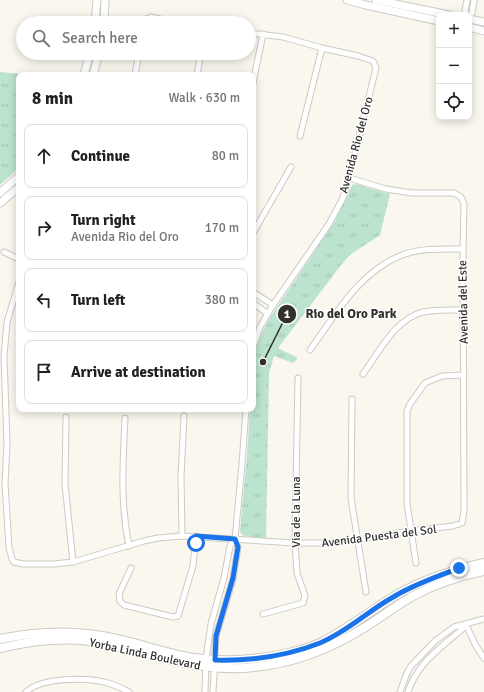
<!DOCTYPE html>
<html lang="en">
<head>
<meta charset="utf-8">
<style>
  :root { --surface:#fff; --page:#f6f6f6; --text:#202124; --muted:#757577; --line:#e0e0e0 }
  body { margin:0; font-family:Signika,sans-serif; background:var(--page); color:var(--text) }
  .controls { position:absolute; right:12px; top:12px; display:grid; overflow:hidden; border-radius:8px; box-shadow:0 2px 10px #0003 }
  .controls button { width:36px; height:36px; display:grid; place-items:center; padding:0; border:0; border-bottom:1px solid var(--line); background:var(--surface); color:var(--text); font:20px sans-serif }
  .stop { position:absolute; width:12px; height:12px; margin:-9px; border:3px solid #1a73e8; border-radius:50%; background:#fff }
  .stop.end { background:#1a73e8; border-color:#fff; box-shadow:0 1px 4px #0008 }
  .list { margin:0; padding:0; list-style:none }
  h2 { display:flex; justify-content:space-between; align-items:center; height:52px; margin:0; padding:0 16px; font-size:17px }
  h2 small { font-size:13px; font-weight:400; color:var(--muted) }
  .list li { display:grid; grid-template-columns:26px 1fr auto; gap:12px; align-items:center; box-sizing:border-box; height:64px; margin:0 8px 8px; padding:0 8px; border:1px solid var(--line); border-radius:8px }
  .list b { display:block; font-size:15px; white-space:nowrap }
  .list p { margin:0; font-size:13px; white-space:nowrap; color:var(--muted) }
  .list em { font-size:13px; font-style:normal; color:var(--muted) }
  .icon { flex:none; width:22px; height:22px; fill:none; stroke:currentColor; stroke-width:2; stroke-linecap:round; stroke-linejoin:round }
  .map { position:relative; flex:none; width:484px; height:692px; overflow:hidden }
  .search { position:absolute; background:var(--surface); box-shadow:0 2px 10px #0003; left:16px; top:16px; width:240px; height:44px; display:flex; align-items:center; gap:10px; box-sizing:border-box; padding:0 14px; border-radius:22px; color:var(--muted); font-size:15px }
  .panel { position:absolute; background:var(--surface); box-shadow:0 2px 10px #0003; left:16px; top:72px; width:240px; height:340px; border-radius:8px }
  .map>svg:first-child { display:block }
  .grass { fill:url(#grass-tufts) }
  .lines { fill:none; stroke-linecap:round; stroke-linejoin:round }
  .minor-casing { stroke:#cecac2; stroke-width:7 }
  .secondary-casing { stroke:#cecac2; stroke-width:9 }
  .primary-casing { stroke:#cecac2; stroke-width:10 }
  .minor { stroke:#fff; stroke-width:5 }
  .secondary { stroke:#fff; stroke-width:7 }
  .primary { stroke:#fff; stroke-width:8 }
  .route { stroke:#1a73e8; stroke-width:5 }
  .labels { text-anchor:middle; stroke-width:3; stroke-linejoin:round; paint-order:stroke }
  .street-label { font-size:12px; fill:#31302d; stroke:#fff }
  .leader { fill:none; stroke:#31302d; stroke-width:1.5 }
  .callout-dot { fill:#31302d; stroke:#fff; stroke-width:1.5 }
  .mark-label { font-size:12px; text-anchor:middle; font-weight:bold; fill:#fff }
  .callout-label { font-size:13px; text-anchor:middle; font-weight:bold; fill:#31302d; stroke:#fff; stroke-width:3; stroke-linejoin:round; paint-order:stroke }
</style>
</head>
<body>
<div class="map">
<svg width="484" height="692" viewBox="0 0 484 692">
  <defs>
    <pattern id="grass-tufts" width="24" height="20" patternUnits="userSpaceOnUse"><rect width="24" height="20" fill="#bbe3cd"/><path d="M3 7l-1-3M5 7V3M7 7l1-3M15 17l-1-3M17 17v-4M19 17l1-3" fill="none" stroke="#a1c3b0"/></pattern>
  </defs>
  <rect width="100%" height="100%" fill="#faf7ef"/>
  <g class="grass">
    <path d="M0,72l34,3h-15v93l-19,17z"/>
    <path d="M356,184l34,10 -10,41 -29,19 -10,11 -63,83 20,10 -5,5 -19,-7 -5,17 -3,166 -21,-3 -4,-2 -1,-4 7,-74 3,-47h3c0,-15 -1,-31 0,-47 1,-16 10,-32 18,-46l64,-95 17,-36z"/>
  </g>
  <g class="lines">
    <defs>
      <g id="minor">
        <path d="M466,15l-1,-4 2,-11"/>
        <path d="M469,16l3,-3 2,-13"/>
        <path d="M145,23l1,-4 5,-2 26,6"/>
        <path d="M249,33l34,4 39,11 36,8 15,5 3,7 -23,93 -10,37 -14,26 -56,81 -13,22 -7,20"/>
        <path d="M135,75l4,-22"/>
        <path d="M197,75l4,-22"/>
        <path d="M253,83l10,-49"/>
        <path d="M300,136l22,-88"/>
        <path d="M253,233l38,-66"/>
        <path d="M4,252l15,7"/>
        <path d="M19,282l-12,40 -3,34 3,88 -2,39 4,65 3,11 2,3 9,2h31l19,-2 71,-21 14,-3 24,-2 113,7h28l34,-3 53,-9 43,-5 9,-3 2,-12 -1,-262 1,-45 -3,-7 -7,-4h-42l-26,-4 -37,-11"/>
        <path d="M253,292l20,13"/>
        <path d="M253,303l15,11"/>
        <path d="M310,350c26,-36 49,-78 92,-95 19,-7 41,-6 61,-6"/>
        <path d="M363,374c16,-22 32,-55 60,-62 14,-3 27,-2 41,-2"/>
        <path d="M352,399l-1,99 15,94"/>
        <path d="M66,417l-1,67 8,78"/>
        <path d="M125,418c-2,44 -5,85 4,128"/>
        <path d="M182,536l-1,-60 3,-60"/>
        <path d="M416,563l-9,-59v-93l3,-7 15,-21 17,-7 22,-1"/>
        <path d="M131,568l-12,26 1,7 4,4 49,12 5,-1 15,-50 3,-30"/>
        <path d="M263,614l40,-11 2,-7 -8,-23 -2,-30 3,-165"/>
        <path d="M466,625l10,21 8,12"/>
        <path d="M26,692c16,-15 62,-15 82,-9 7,2 15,6 21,9"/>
        <path d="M205,692l1,-33 5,-35 13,-46 6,-32 5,-7 7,-75 4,-55"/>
        <path d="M213,692l3,-56 17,-57 5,-32 -3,-8"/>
        <path d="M400,692l7,-19 4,-7 24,-25 19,-14 30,-8"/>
        <path d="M408,692c7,-22 22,-36 40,-51 7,-6 12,-9 18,-16"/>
      </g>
      <g id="secondary">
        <path d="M347,0l19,5 73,16"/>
        <path d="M376,0l73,15"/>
        <path d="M469,19l15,3"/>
        <path d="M95,23l2,-23"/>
        <path d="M104,23l1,-23"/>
        <path d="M469,27l15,4"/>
        <path d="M84,75l6,-22"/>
        <path d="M93,75l6,-22"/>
        <path d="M0,193l19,-17"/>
        <path d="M0,203l19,-16"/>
      </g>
      <g id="primary">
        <path d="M0,639c34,-7 68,-9 102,-3 31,5 61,17 92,22 22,3 44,3 66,0 18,-2 46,-8 62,-16 25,-13 47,-30 71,-45 28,-17 60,-27 91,-34"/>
        <path d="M0,648c30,-7 60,-11 90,-7 55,9 107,33 164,26 40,-4 74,-17 108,-38 17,-10 33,-23 51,-33 22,-12 46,-20 71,-25"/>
      </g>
    </defs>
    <use href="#minor" class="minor-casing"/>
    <use href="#secondary" class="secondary-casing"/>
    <use href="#primary" class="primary-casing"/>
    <use href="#minor" class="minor"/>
    <use href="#secondary" class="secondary"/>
    <use href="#primary" class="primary"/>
  </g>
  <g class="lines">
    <path class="route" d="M196,543v-7l39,3 3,8 -5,31 -17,58 -1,24c35,1 72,-4 105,-17 27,-11 49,-33 75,-47 20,-12 42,-19 64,-28"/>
  </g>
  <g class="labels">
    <g class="street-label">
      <text transform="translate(356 145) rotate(-75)" y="4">Avenida Rio del Oro</text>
      <text transform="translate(463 302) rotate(-91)" y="4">Avenida del Este</text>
      <text transform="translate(296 512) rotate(-90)" y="4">Via de la Luna</text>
      <text transform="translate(379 536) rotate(-7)" y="4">Avenida Puesta del Sol</text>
      <text transform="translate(145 654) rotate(12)" y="4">Yorba Linda Boulevard</text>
    </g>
  </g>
  <path class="leader" d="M263 362L287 314"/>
  <g class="callout-dot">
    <circle cx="263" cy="362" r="4"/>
    <circle cx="287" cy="314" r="10"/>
  </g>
  <g class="mark-label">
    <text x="287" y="318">1</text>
  </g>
  <g class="callout-label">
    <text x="351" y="318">Rio del Oro Park</text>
  </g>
</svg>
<div class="controls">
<button>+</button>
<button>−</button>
<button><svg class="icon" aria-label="locate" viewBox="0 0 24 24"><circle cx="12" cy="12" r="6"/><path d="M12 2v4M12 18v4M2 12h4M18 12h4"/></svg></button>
</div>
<div class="stop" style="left:196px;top:543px"></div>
<div class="stop end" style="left:459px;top:568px"></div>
<div class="search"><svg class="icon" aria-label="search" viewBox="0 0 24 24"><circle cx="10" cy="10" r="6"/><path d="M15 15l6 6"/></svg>Search here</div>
<section class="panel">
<h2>8 min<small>Walk · 630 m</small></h2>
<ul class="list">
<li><svg class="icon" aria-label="ahead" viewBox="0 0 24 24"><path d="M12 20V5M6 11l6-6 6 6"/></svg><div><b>Continue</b></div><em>80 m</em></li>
<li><svg class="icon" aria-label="right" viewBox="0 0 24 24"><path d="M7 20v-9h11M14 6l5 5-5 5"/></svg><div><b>Turn right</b><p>Avenida Rio del Oro</p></div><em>170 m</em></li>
<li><svg class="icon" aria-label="left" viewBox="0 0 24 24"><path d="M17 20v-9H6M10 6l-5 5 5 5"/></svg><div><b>Turn left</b></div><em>380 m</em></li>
<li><svg class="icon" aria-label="arrive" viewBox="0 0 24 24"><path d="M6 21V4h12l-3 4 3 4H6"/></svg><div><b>Arrive at destination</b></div></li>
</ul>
</section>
</div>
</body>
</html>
